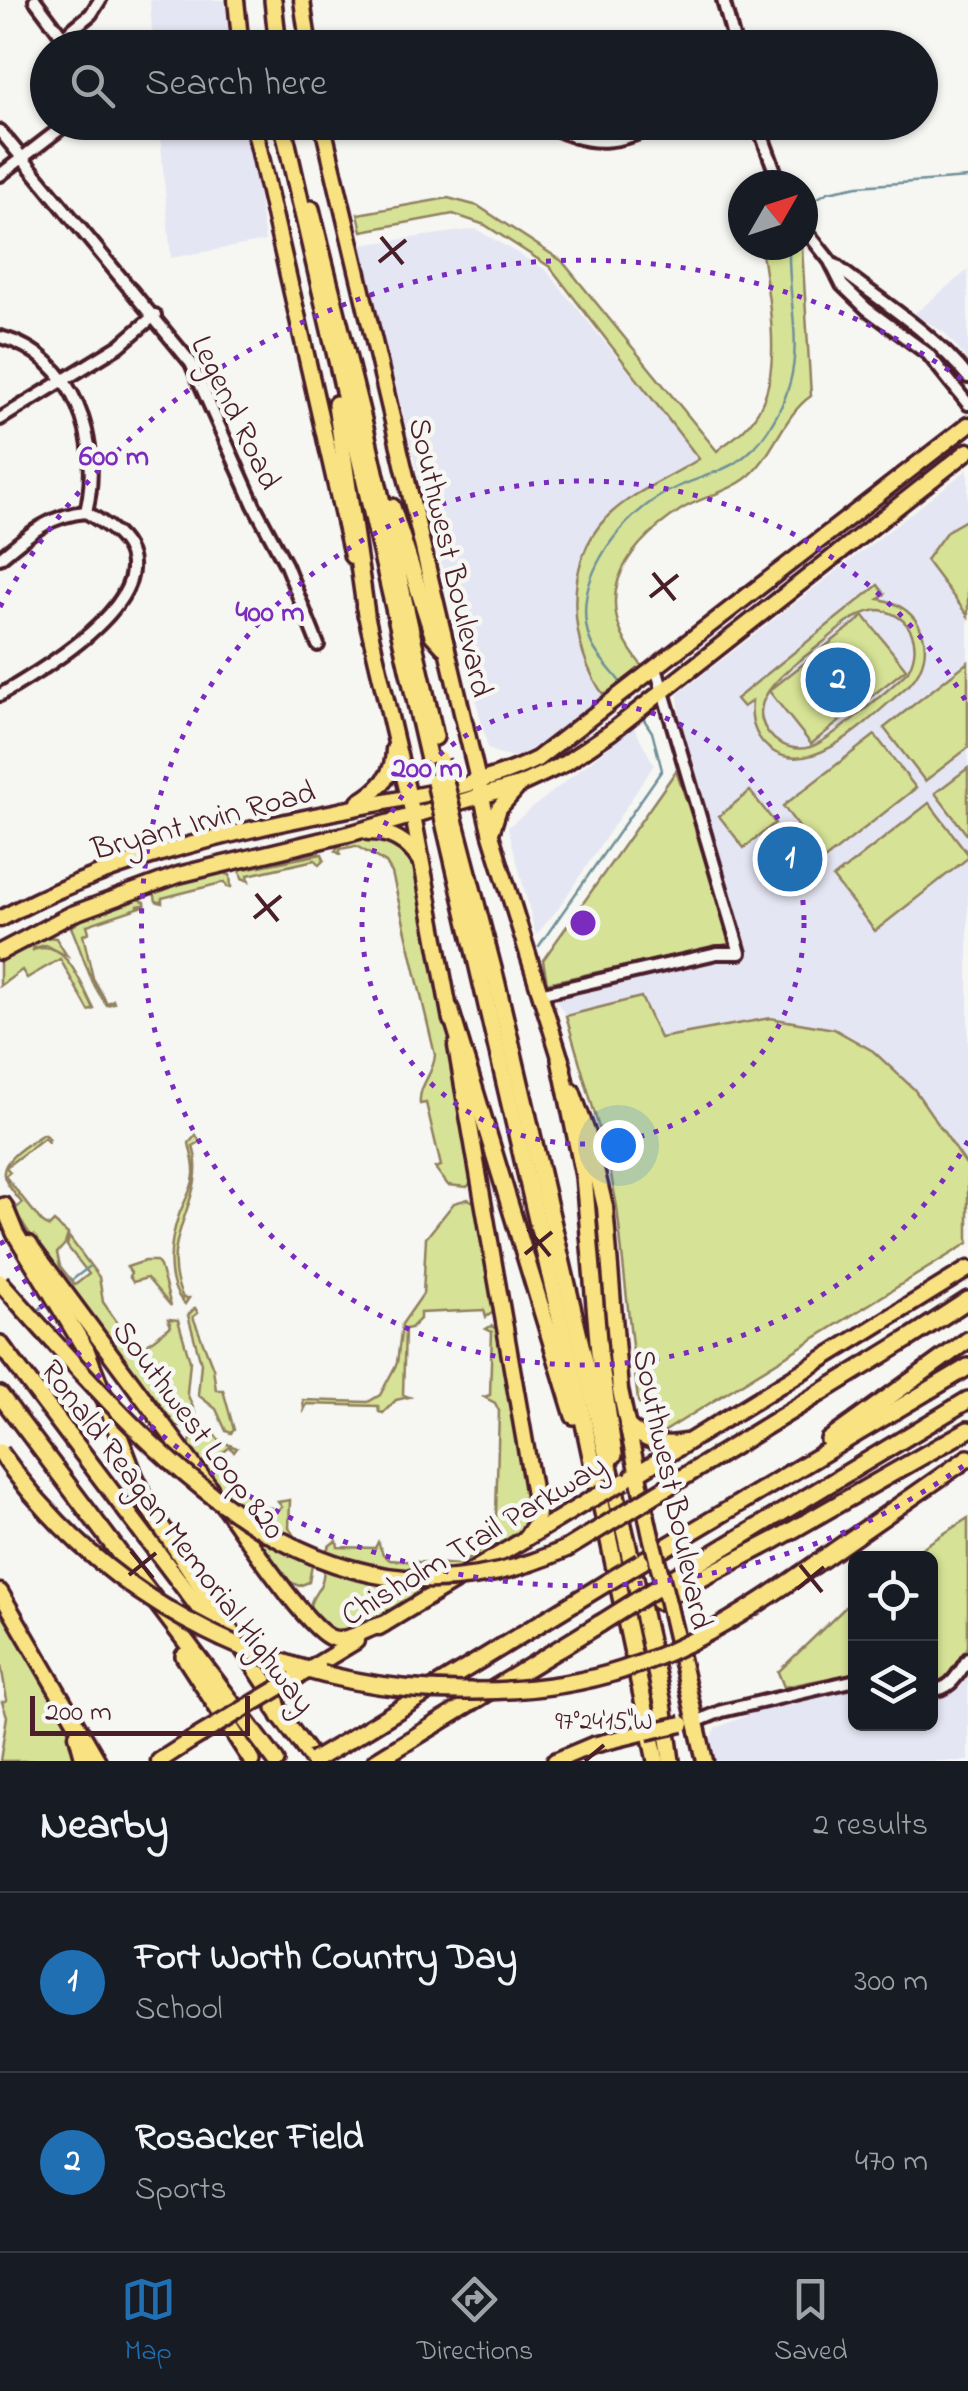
<!DOCTYPE html>
<html lang="en">
<head>
<meta charset="utf-8">
<style>
  :root { --surface:#171b24; --page:#242831; --text:#f1f3f6; --muted:#9ea1a6; --line:#363941; --accent:#1f6fb2 }
  body { margin:0; font-family:"Indie Flower",sans-serif; background:var(--page); color:var(--text) }
  .controls { position:absolute; right:30px; bottom:30px; display:grid; overflow:hidden; border-radius:15px; box-shadow:0 2px 8px #0004 }
  .controls button { width:90px; height:90px; display:grid; place-items:center; padding:0; border:0; border-bottom:2px solid var(--line); background:var(--surface); color:var(--text); font:50px sans-serif }
  .compass { position:absolute; left:728px; top:170px; width:90px; height:90px; border-radius:50%; background:var(--surface); box-shadow:0 2px 8px #0004; rotate:51deg }
  .scale { position:absolute; left:30px; bottom:25px; width:220px; box-sizing:border-box; padding-left:10px; border:5px solid #4a1f2b; border-top:0; font-size:28px; line-height:35px; white-space:nowrap; color:#4a1f2b; -webkit-text-stroke:8px #f6f6f2; paint-order:stroke }
  .you { position:absolute; left:618px; top:1145px; width:35px; height:35px; margin:-25px; border:8px solid #fff; border-radius:50%; background:#1a73e8; box-shadow:0 0 0 15px #1a73e833 }
  .badge { display:grid; place-items:center; width:65px; height:65px; border-radius:50%; background:var(--accent); color:#fff; font-size:32px; font-weight:700 }
  .pin { position:absolute; translate:-50% -50%; border:5px solid #fff; box-shadow:0 2px 10px #0006 }
  .list { margin:0; padding:0; list-style:none }
  h2 { display:flex; justify-content:space-between; align-items:center; height:130px; margin:0; padding:0 40px; font-size:42px }
  h2 small { font-size:32px; font-weight:400; color:var(--muted) }
  .list li { display:grid; grid-template-columns:65px 1fr auto; gap:30px; align-items:center; box-sizing:border-box; height:180px; padding:0 40px; border-top:2px solid var(--line) }
  .list b { display:block; font-size:38px; white-space:nowrap }
  .list p { margin:0; font-size:32px; white-space:nowrap; color:var(--muted) }
  .list em { font-size:32px; font-style:normal; color:var(--muted) }
  .icon { flex:none; width:55px; height:55px; fill:none; stroke:currentColor; stroke-width:2; stroke-linecap:round; stroke-linejoin:round }
  .map { position:relative; flex:none; width:968px; height:1761px; overflow:hidden }
  .search { position:absolute; background:var(--surface); box-shadow:0 2px 8px #0004; left:30px; right:30px; top:30px; height:110px; display:flex; align-items:center; gap:25px; box-sizing:border-box; padding:0 35px; border-radius:55px; color:var(--muted); font-size:38px }
  .sheet { height:490px; background:var(--surface) }
  nav { display:flex; justify-content:space-around; align-items:center; box-sizing:border-box; height:140px; border-top:2px solid var(--line); background:var(--surface); font-size:28px; color:var(--muted) }
  nav a { display:grid; justify-items:center; gap:5px }
  nav .on { color:var(--accent) }
  .map>svg:first-child { display:block }
  .built { fill:#e5e6f3 }
  .green { fill:#d6e295; stroke:#908060; stroke-width:2.5; fill-rule:evenodd }
  .lines { fill:none; stroke-linecap:round; stroke-linejoin:round }
  .stream { stroke:#70909a; stroke-width:2.5 }
  .minor-casing { stroke:#4a1f2b; stroke-width:18 }
  .major-casing { stroke:#4a1f2b; stroke-width:21 }
  .highway-casing { stroke:#4a1f2b; stroke-width:22 }
  .minor { stroke:#f6f6f2; stroke-width:10 }
  .major { stroke:#f8e281; stroke-width:14 }
  .highway { stroke:#f8e281; stroke-width:15 }
  .major-bridge-casing { stroke:#4a1f2b; stroke-width:21; stroke-linecap:butt }
  .highway-bridge-casing { stroke:#4a1f2b; stroke-width:22; stroke-linecap:butt }
  .major-bridge { stroke:#f8e281; stroke-width:14 }
  .highway-bridge { stroke:#f8e281; stroke-width:15 }
  .ticks { fill:none; stroke:#4a1f2b; stroke-width:4 }
  .ring { fill:none; stroke:#7b2cbf; stroke-width:5; stroke-dasharray:5 10 }
  .labels { text-anchor:middle; stroke-width:9; stroke-linejoin:round; paint-order:stroke }
  .street-label { font-size:32px; fill:#4a1f2b; stroke:#f6f6f2 }
  .ticks-label { font-size:25px; text-anchor:middle; fill:#4a1f2b; stroke:#f6f6f2; stroke-width:9; stroke-linejoin:round; paint-order:stroke }
  .centre { fill:#7b2cbf; stroke:#f6f6f2; stroke-width:5 }
  .ring-label { font-size:30px; text-anchor:middle; font-weight:bold; fill:#7b2cbf; stroke:#f6f6f2; stroke-width:9; stroke-linejoin:round; paint-order:stroke }
</style>
</head>
<body>
<div class="map">
<svg width="968" height="1761" viewBox="0 0 968 1761">
  <rect width="100%" height="100%" fill="#f6f6f2"/>
  <filter id="ink" filterUnits="userSpaceOnUse"><feTurbulence type="fractalNoise" baseFrequency=".01" numOctaves="2"/><feDisplacementMap in="SourceGraphic" scale="20" xChannelSelector="R" yChannelSelector="G"/><feConvolveMatrix kernelMatrix="1 2 1 2 8 2 1 2 1" color-interpolation-filters="sRGB"/></filter>
  <g filter="url(#ink)">
    <g class="built">
      <path d="M150,0h74l9,47h-80z"/>
      <path d="M159,123h89l17,118 -94,17z"/>
      <path d="M476,229l70,41 154,189 -61,33 -56,158 12,33 10,14 -57,44 -34,16 -14,-2 -12,-7 -128,-503z"/>
      <path d="M968,270v91l-23,-28 -31,-19z"/>
      <path d="M968,469v774l-185,116 -145,42 -21,-194 -9,-48 -42,-143 -11,-17 -12,-39 139,-201 -4,-65z"/>
      <path d="M634,727l20,38 -96,144 -22,26 -28,-108z"/>
      <path d="M968,1652v109h-255l-5,-18 8,-15 49,-20 -2,-13 92,-20 1,49h74l1,-40 10,1 7,-5z"/>
    </g>
    <g class="green">
      <path d="M448,198l30,8 84,55 155,190c9,-8 22,-15 30,-25 40,-41 22,-123 15,-173l3,-8h35l2,3 9,148c-29,20 -37,61 -66,83 -19,14 -43,18 -63,30 -63,41 -93,94 -39,158l-38,30c-36,-49 -44,-135 3,-181 26,-25 61,-38 91,-57l-149,-192 -65,-42 -32,-11 -91,17 -4,-17z"/>
      <path d="M968,519v97l-42,-56 21,-29z"/>
      <path d="M878,585l7,9 -6,5c43,7 61,52 31,85 -32,26 -95,97 -139,66 -16,-12 -21,-30 -19,-49l-9,6 -7,-8zM880,610c31,6 43,33 28,61 -16,16 -78,70 -98,76 -12,4 -26,0 -36,-8 -40,-38 22,-74 47,-95 18,-14 35,-33 59,-34z"/>
      <path d="M864,616l42,53 -95,75 -42,-53z"/>
      <path d="M968,662v86l-43,33 -41,-53z"/>
      <path d="M875,735l41,53 -92,72 -41,-54z"/>
      <path d="M968,768v68l-33,-43z"/>
      <path d="M676,771l61,171 -190,41 -4,-23z"/>
      <path d="M750,791l25,32 -31,25 -25,-32z"/>
      <path d="M929,803l39,51v4l-93,73 -42,-53z"/>
      <path d="M364,836c26,3 43,10 55,35l55,303 -2,8 -5,5 -19,-2 -13,-17 6,-2 -15,-63 -6,1c-2,-19 14,-30 15,-49l-43,-182 -6,-10 -30,-17 -16,3v5l-5,-3 8,-10z"/>
      <path d="M315,851l5,1 -76,17 78,-15 2,6 -5,5 -4,-5 -67,15 1,6 -7,-3 -2,-7 4,-7z"/>
      <path d="M223,873l7,2 1,12h-4l-2,-5 -63,16v5l-6,-2 -2,-9 4,-6z"/>
      <path d="M137,898l8,4 1,8 -3,-5 -6,1 4,1 -54,18 2,7 -6,3 10,43 14,25 6,-3 1,3 -7,2c-19,-24 -24,-52 -36,-78l5,-3 -2,-5z"/>
      <path d="M45,937l11,1 11,18 -21,-11 -12,3v-3l-1,5c34,-12 48,35 61,59l-5,2 -29,-52 -33,19 -5,-8 -22,16v-25z"/>
      <path d="M641,997l19,41 110,-20 64,11 39,22 41,38 54,78v76l-311,193 -19,-35 -21,-194 -9,-48 -42,-143z"/>
      <path d="M43,1134l6,4 -1,4 -4,-4 -38,29 4,5 -5,4 37,46 7,5 5,-5 14,12 -3,10 -8,9 3,13 15,19 14,-11 -22,-28 2,-9 30,40 4,25 30,43 6,5 32,-24 -3,-7 10,1 12,41 -3,32 9,22 -11,11h-13l-104,-134 -54,-82 8,-7c-5,-7 -17,-19 -18,-28 -3,-16 28,-33 39,-41z"/>
      <path d="M196,1135l4,7 -7,4c17,53 -39,91 -10,152h6l-4,6c-22,-22 -15,-66 -5,-92 5,-12 13,-24 14,-37 1,-12 -3,-21 -5,-32z"/>
      <path d="M468,1199l8,4 19,108 -9,6 -2,-7 -64,3v6l-9,9 -6,1 -2,66 6,2 -13,3 -13,13 -4,-1 -1,-6 -71,-2 -3,6 -1,-10 65,2 12,-7 17,-32 5,-39 21,-30 3,-56 28,-35z"/>
      <path d="M145,1261h11l4,5 11,40 -24,-28 -14,4 -4,-6 2,-3 -4,-6z"/>
      <path d="M195,1308l3,5 -5,4 20,51 3,22h7l11,40 -3,3 -5,-2 -10,-22 -18,-14 3,-32 -13,-48z"/>
      <path d="M491,1326l7,3 36,182 -10,22 -174,100 -15,2 -23,-19 -2,-10c2,-10 7,-13 11,-22 7,-16 -3,-36 16,-43l1,6 37,1 3,-6 5,12 7,6 70,5 28,-20 6,-12 2,-19 3,-103 -4,-8 -11,-6 6,-2 2,-63 -6,-3z"/>
      <path d="M204,1428l6,1 10,12 17,7 -3,4 -4,-5 -13,10 39,49 15,2 4,5 7,-6 -4,-5 12,-2 -1,28 24,31 -4,23 -10,4 -13,-6 -95,-126c-4,-12 1,-21 13,-26z"/>
      <path d="M968,1518v129l-26,36 -11,-4 -1,-121h-24z"/>
      <path d="M855,1598v75l-71,14 -6,-15z"/>
      <path d="M0,1616l7,2c27,46 57,93 73,143h-80l7,-45 -5,-14 5,-2 -7,-40z"/>
    </g>
    <g class="lines">
      <g class="stream">
        <path d="M803,216l10,-15 15,-9 30,-6 110,-8"/>
        <path d="M624,687c-11,-16 -29,-31 -35,-50 -17,-55 27,-114 71,-141 43,-26 76,-18 108,-66 45,-68 19,-113 21,-185"/>
        <path d="M539,946l123,-176 -10,-38 -11,-17"/>
        <path d="M72,1280l17,-13"/>
        <path d="M36,1313l11,-11"/>
      </g>
      <defs>
        <g id="minor">
          <path d="M35,0l36,48"/>
          <path d="M723,0l13,48"/>
          <path d="M63,37l28,-23 9,-14"/>
          <path d="M544,122c45,28 76,22 122,0"/>
          <path d="M757,122l23,63"/>
          <path d="M0,131l191,232 63,142 32,60 32,80"/>
          <path d="M0,175l69,-53"/>
          <path d="M803,227l27,34 12,24 25,24 61,45 40,50"/>
          <path d="M835,265c45,36 97,67 133,112"/>
          <path d="M0,337c75,19 103,105 86,175"/>
          <path d="M0,419l119,-73 36,-31"/>
          <path d="M0,558c28,-23 49,-43 86,-46"/>
          <path d="M0,695c38,-22 158,-92 127,-148 -9,-16 -27,-26 -41,-35"/>
          <path d="M539,994l178,-41h23l-84,-285"/>
          <path d="M930,1690c21,1 28,-16 38,-31"/>
          <path d="M698,1721l24,-10 134,-31"/>
        </g>
        <g id="major">
          <path d="M236,0l5,48"/>
          <path d="M302,0l7,48"/>
          <path d="M253,122l99,434"/>
          <path d="M322,122l169,713 72,232"/>
          <path d="M364,606l49,209 38,205"/>
          <path d="M359,802c21,-13 35,-27 35,-53"/>
          <path d="M492,830l7,-22 17,-19"/>
          <path d="M368,832c23,0 40,9 52,29"/>
          <path d="M0,919c105,-58 222,-85 339,-108 66,-14 137,-22 198,-52l431,-334"/>
          <path d="M0,952l72,-38 106,-39 174,-42 167,-48 45,-21 47,-32 357,-281"/>
          <path d="M456,1046l81,466 -1,11 -11,16"/>
          <path d="M572,1091l16,44 17,72 15,183 30,142"/>
          <path d="M29,1244l181,244"/>
          <path d="M627,1425c17,16 34,22 57,17"/>
          <path d="M633,1476l335,-207"/>
          <path d="M223,1505c19,25 85,126 109,133 17,5 36,-11 52,-14"/>
          <path d="M0,1592l98,169"/>
          <path d="M669,1607l36,154"/>
          <path d="M379,1627l209,-126"/>
          <path d="M318,1664l38,-23"/>
          <path d="M77,1735l7,26"/>
          <path d="M159,1761l31,-20"/>
          <path d="M555,1761l38,-16 53,-13"/>
        </g>
        <g id="highway">
          <path d="M273,0l5,48"/>
          <path d="M282,122l148,642"/>
          <path d="M311,209l55,223 69,305"/>
          <path d="M336,404l30,210"/>
          <path d="M392,507l41,128 11,12"/>
          <path d="M456,827l40,153 130,558 37,165 8,58"/>
          <path d="M446,830l133,570 77,361"/>
          <path d="M450,1009l124,407"/>
          <path d="M560,1059l24,117 15,176 15,103"/>
          <path d="M4,1206l11,27 71,117 48,125 17,36 124,186 5,19"/>
          <path d="M908,1339l60,-39"/>
          <path d="M0,1344l222,294"/>
          <path d="M0,1395l276,366"/>
          <path d="M829,1440l139,-100"/>
          <path d="M641,1562l327,-195"/>
          <path d="M801,1574l167,-116"/>
          <path d="M655,1589l313,-189"/>
          <path d="M658,1601l117,-61 193,-110"/>
          <path d="M184,1656l68,105"/>
          <path d="M275,1708l39,53"/>
          <path d="M367,1729l239,-146"/>
          <path d="M376,1761l225,-138"/>
        </g>
      </defs>
      <use href="#minor" class="minor-casing"/>
      <use href="#major" class="major-casing"/>
      <use href="#highway" class="highway-casing"/>
      <use href="#minor" class="minor"/>
      <use href="#major" class="major"/>
      <use href="#highway" class="highway"/>
      <defs>
        <g id="major-bridge">
          <path d="M588,1501l37,-20"/>
          <path d="M650,1532l19,75"/>
          <path d="M646,1732l36,-8"/>
          <path d="M190,1741l127,-76"/>
        </g>
        <g id="highway-bridge">
          <path d="M440,760l16,67"/>
          <path d="M435,782l11,48"/>
          <path d="M0,1282c150,166 317,379 568,266l340,-209"/>
          <path d="M0,1452c108,155 285,242 473,239 51,0 100,-5 149,-21 66,-21 123,-57 179,-96"/>
          <path d="M606,1583l35,-21"/>
          <path d="M601,1623l54,-34"/>
          <path d="M313,1761l54,-32"/>
        </g>
      </defs>
      <use href="#major-bridge" class="major-bridge-casing"/>
      <use href="#highway-bridge" class="highway-bridge-casing"/>
      <use href="#major-bridge" class="major-bridge"/>
      <use href="#highway-bridge" class="highway-bridge"/>
    </g>
  </g>
  <path class="ticks" d="M381,237l22,27M379,262l27,-22M653,573l22,27M650,597l28,-22M256,894l22,27M254,918l27,-22M528,1229l22,27M525,1254l27,-22M131,1551l22,27M800,1565l22,27M129,1575l27,-22M797,1589l27,-22M585,1761l19,-16"/>
  <g class="ring">
    <circle cx="583" cy="923" r="221"/>
    <path d="M968 1141A442 442 0 1 1 968 705"/>
    <path d="M963 1466A663 663 0 0 1 0 1239M0 607A663 663 0 0 1 963 380"/>
  </g>
  <g class="labels">
    <g class="street-label">
      <text transform="translate(237 412) rotate(64)" y="11">Legend Road</text>
      <text transform="translate(452 557) rotate(77)" y="11">Southwest Boulevard</text>
      <text transform="translate(203 819) rotate(-15)" y="11">Bryant Irvin Road</text>
      <text transform="translate(200 1429) rotate(53)" y="11">Southwest Loop 820</text>
      <text transform="translate(674 1489) rotate(78)" y="11">Southwest Boulevard</text>
      <text transform="translate(179 1536) rotate(53)" y="11">Ronald Reagan Memorial Highway</text>
      <text transform="translate(473 1539) rotate(-31)" y="11">Chisholm Trail Parkway</text>
    </g>
  </g>
  <g class="ticks-label">
    <text x="604" y="1729">97°24'15"W</text>
  </g>
  <circle cx="583" cy="923" r="15" class="centre"/>
  <g class="ring-label">
    <text x="114" y="465">600 m</text>
    <text x="270" y="621">400 m</text>
    <text x="427" y="777">200 m</text>
  </g>
</svg>
<div class="controls">
<button><svg class="icon" aria-label="locate" viewBox="0 0 24 24"><circle cx="12" cy="12" r="6"/><path d="M12 2v4M12 18v4M2 12h4M18 12h4"/></svg></button>
<button><svg class="icon" aria-label="layers" viewBox="0 0 24 24"><path d="M12 4l9 5-9 5-9-5zM3 14l9 5 9-5"/></svg></button>
</div>
<svg class="compass" viewBox="-18 -18 36 36"><path d="M0-13l5 13h-10z" fill="#e53935"/><path d="M0 13l5-13h-10z" fill="#9ea1a6"/></svg>
<div class="scale">200 m</div>
<div class="you"></div>
<div class="pin badge" style="left:790px;top:859px">1</div>
<div class="pin badge" style="left:838px;top:680px">2</div>
<div class="search"><svg class="icon" aria-label="search" viewBox="0 0 24 24"><circle cx="10" cy="10" r="6"/><path d="M15 15l6 6"/></svg>Search here</div>
</div>
<section class="sheet">
<h2>Nearby<small>2 results</small></h2>
<ul class="list">
<li><span class="badge">1</span><div><b>Fort Worth Country Day</b><p>School</p></div><em>300 m</em></li>
<li><span class="badge">2</span><div><b>Rosacker Field</b><p>Sports</p></div><em>470 m</em></li>
</ul>
</section>
<nav>
<a class="on"><svg class="icon" aria-label="map" viewBox="0 0 24 24"><path d="M3 6l6-2 6 2 6-2v14l-6 2-6-2-6 2zM9 4v14M15 6v14"/></svg>Map</a>
<a><svg class="icon" aria-label="directions" viewBox="0 0 24 24"><path d="M12 3l9 9-9 9-9-9zM9 14v-3h6M13 9l2 2-2 2"/></svg>Directions</a>
<a><svg class="icon" aria-label="saved" viewBox="0 0 24 24"><path d="M7 4h10v16l-5-4-5 4z"/></svg>Saved</a>
</nav>
</body>
</html>
